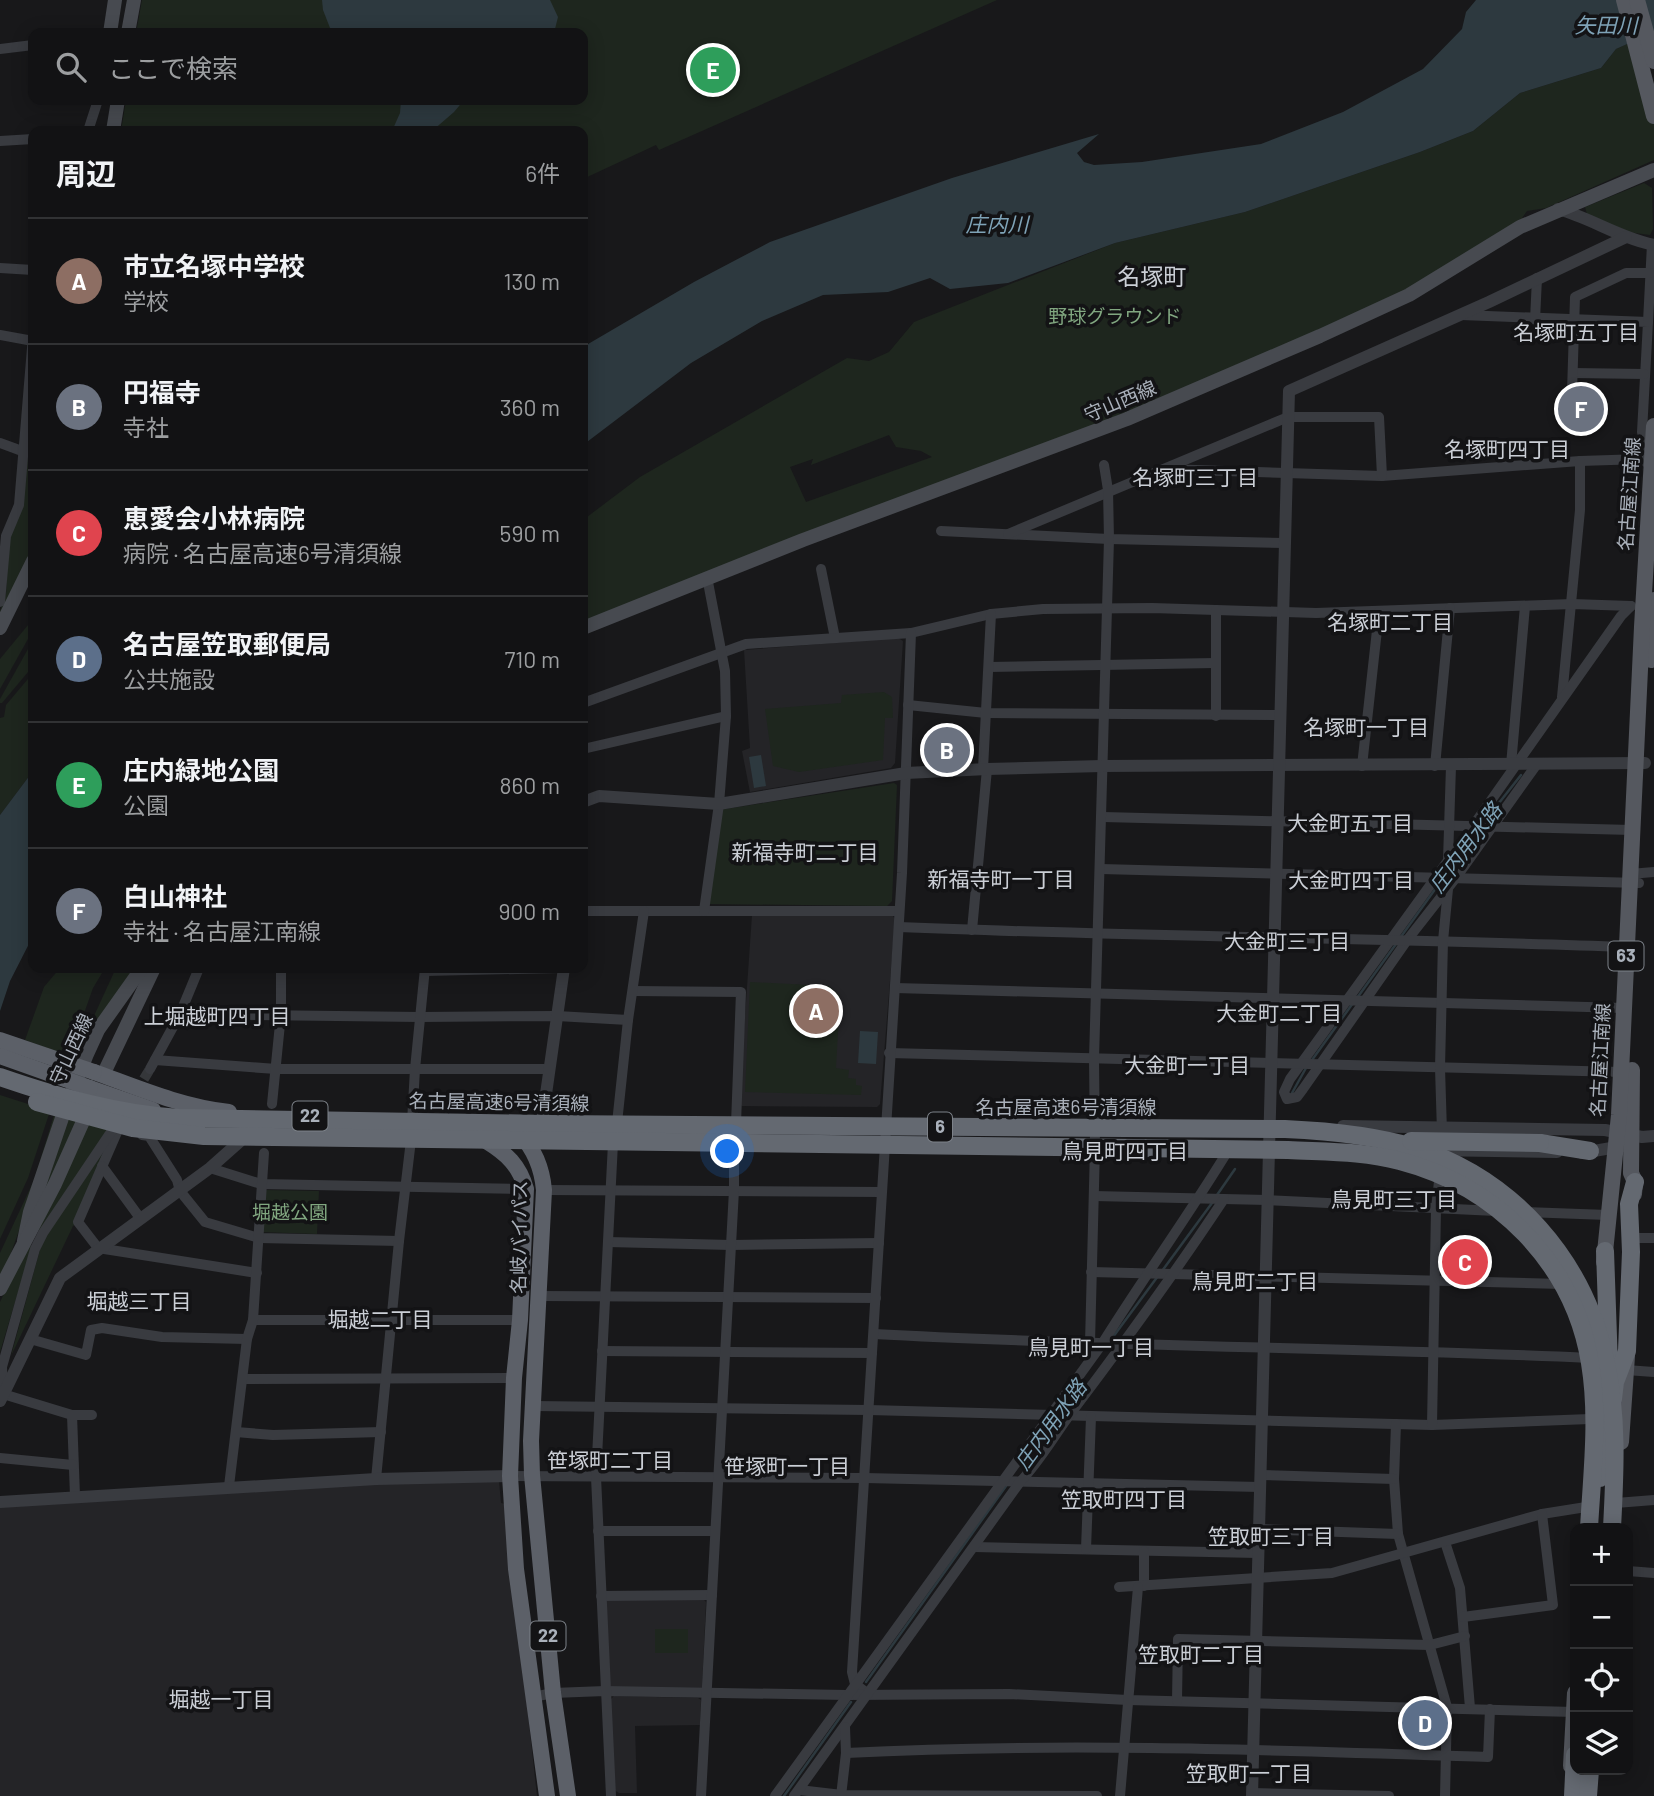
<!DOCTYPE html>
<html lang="ja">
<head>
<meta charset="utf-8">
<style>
  :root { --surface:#121214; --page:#1f2022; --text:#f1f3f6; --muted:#9c9ea0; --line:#313234; --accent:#fca22e }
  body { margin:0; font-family:Barlow,"Noto Sans JP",sans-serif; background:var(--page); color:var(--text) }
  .controls { position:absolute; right:21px; bottom:21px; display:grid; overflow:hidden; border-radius:14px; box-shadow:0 4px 18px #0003 }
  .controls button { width:63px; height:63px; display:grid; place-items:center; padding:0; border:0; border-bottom:2px solid var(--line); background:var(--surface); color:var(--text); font:35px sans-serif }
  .you { position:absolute; left:728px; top:1152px; width:24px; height:24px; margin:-18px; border:5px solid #fff; border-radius:50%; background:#1a73e8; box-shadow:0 0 0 10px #1a73e833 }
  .badge { display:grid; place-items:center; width:46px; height:46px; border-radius:50%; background:var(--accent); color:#fff; font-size:23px; font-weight:700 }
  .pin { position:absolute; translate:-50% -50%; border:4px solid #fff; box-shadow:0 2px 7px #0006 }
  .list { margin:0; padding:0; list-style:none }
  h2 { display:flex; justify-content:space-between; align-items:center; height:91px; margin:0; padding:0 28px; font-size:30px }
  h2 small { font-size:23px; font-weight:400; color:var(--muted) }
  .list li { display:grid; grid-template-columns:46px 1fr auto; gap:21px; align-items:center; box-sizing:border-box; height:126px; padding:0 28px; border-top:2px solid var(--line) }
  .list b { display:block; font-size:26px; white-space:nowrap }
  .list p { margin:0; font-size:23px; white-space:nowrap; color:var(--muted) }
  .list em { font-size:23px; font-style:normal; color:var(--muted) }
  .icon { flex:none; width:38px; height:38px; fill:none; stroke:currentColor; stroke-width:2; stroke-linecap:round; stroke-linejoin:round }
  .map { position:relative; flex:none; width:1654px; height:1796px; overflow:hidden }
  .search { position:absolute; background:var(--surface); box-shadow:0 4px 18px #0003; left:28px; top:28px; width:560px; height:77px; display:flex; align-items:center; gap:18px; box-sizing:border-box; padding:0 24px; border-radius:14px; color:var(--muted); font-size:26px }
  .panel { position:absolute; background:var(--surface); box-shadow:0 4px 18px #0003; left:28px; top:126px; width:560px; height:847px; border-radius:14px }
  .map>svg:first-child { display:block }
  .built { fill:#242427 }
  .green { fill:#1e261e; fill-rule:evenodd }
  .water { fill:#2d393f }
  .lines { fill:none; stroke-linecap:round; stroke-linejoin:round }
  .stream { stroke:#2d393f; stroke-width:2.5 }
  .minor-tunnel { stroke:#35373a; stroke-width:10; stroke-dasharray:10 5; stroke-linecap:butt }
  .minor { stroke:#393b40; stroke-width:10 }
  .tertiary { stroke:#393b40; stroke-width:12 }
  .secondary { stroke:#474a50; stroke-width:14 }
  .primary { stroke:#55585f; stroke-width:16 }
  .trunk { stroke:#5c6068; stroke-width:16 }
  .motorway { stroke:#646971; stroke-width:18 }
  .trunk-bridge { stroke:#5c6068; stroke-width:16 }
  .motorway-bridge { stroke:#646971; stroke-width:18 }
  .labels { text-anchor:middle; stroke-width:7; stroke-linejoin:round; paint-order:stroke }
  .shield { fill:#131315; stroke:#7d8289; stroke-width:2 }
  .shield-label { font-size:18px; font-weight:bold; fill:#aab1bb }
  .park-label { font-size:19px; fill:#81a780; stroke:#131315 }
  .street-label { font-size:19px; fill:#aab1bb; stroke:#131315 }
  .water-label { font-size:21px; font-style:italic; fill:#7fa3b7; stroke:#131315 }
  .neighbourhood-label { font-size:21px; fill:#cbcfd6; stroke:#131315 }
  .quarter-label { font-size:23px; fill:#cbcfd6; stroke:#131315 }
</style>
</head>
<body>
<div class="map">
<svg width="1654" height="1796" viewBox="0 0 1654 1796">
  <rect width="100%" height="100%" fill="#18181a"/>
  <g class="built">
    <path d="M898,638l5,3 -8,122 -4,5 -141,24 -8,-41 8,-3 -6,-98z"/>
    <path d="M752,915l141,1 2,3 -15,185 -3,3 -135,-1 -3,-3z"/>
    <path d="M499,1481l2,22 4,1 32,292h-537v-290l375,-22z"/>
    <path d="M608,1599h95l3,3 -4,86h-89l-4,-4 -4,-83z"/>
    <path d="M614,1696l84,2 3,2 -1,25 -65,1 2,67h-18l-5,-3 -4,-90z"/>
  </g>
  <g class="green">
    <path d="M142,0h855l-338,150 -3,-5 -73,34v-48h-462l5,-31h457v-67h-447z"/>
    <path d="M1640,38l14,54v68l-108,48 -19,3 -5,7h17l-219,118 -737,289v-105l57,-43 207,-119 22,3 20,-9 25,-30 201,-79 130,-31 175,-60 53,-21 47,-38 81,-25 15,-19zM889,435l7,12 25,4 11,6 -126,45 -16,-35 23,-8 -2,6z"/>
    <path d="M1644,183l8,5 1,41 -3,6 -23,-3 -40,-18 -2,-7z"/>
    <path d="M33,380v169l-33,71v-9l6,-17 2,-43z"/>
    <path d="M33,619v11l-33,59v-30z"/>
    <path d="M33,640v26l-31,37h-2v-4z"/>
    <path d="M33,673v98l-33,44v-97l4,-1 2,-12z"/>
    <path d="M884,692l8,5 1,21h-8l-2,42 -84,12 -26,-6 -8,-57 76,-6 1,-8z"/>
    <path d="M894,783l3,2 -5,116 -5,5 -180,-2 12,-94z"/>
    <path d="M60,968h45l-12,20 -24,68 -44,-16 19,-53z"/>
    <path d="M116,968h20l-53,87 -6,-2z"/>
    <path d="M750,982l79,4 11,10 -4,72 13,2 -1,8 8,1v6l6,1 -1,9 -116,-3z"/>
    <path d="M0,1095l50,16 -22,67 -28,61z"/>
    <path d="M55,1112l60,13 -37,97 -5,4 -62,130 31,-114 1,-9 -11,-7 -4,-21 -28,79v-31l34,-73z"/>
    <path d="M265,1190l54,1 -2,43 -57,-2z"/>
    <path d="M28,1245l4,1 -32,106v-50z"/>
    <rect x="655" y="1629" width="33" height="24"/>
  </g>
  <g class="water">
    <path d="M322,0h228l8,17 -4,16h-222l-9,-23z"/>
    <path d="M1476,0h178v32l-38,17 -15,19 -81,25 -47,38 -53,21 -175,60 -130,31 -107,40 -58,6 -20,-11 -42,14 -65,3 -61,26 -71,42 -108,82v-98l111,-65 76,-40 182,-64 147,-44 -22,19 7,9 10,3 48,-3 119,-18 82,-32 80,-43 39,-40 4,-17z"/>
    <path d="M401,100h63l-10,12 -22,19h-40l8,-18z"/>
    <path d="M761,755l5,31 -12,2 -5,-31z"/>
    <path d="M33,771v165l-23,45 -10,30v-196z"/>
    <path d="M860,1031l18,1 -2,32 -18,-1z"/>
  </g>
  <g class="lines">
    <g class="stream">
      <path d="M1484,822l37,-47"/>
      <path d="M1445,876l33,-46"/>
      <path d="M1400,938l41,-57"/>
      <path d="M1357,998l39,-54"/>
      <path d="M1312,1060l41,-57"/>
      <path d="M1292,1093l14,-25"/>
      <path d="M1217,1195l18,-26"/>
      <path d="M1162,1271l50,-68"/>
      <path d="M1110,1341l48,-65"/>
      <path d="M866,1682l140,-196"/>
      <path d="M784,1796l67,-94"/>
    </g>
    <path class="minor-tunnel" d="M136,1092l14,-23"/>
    <g class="minor">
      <path d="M0,49l33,-4"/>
      <path d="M88,131l10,-31"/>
      <path d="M0,141l33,-2"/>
      <path d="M0,268l33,2"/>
      <path d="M1461,315l187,7 -6,110 7,23"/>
      <path d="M1535,320l2,-42"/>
      <path d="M1648,322l4,-78"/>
      <path d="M0,335l33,6"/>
      <path d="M1573,373l71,1"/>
      <path d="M1572,392l3,-95 51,-24h24"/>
      <path d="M0,443l22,8"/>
      <path d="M1165,469l217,7 198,-15 62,-2 9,7"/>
      <path d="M941,531l168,8 176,4"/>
      <path d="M1008,534l280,-117h91l3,59"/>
      <path d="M821,569l14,69"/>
      <path d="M0,602l6,-66 13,-31 14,-169"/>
      <path d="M989,667l226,-4"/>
      <path d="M1562,697l18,-187v-49"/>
      <path d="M583,703l163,-59 165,-11 80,-19 52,-5 109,-1 164,5 256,-9 59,2"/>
      <path d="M908,705l78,8 295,2"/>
      <path d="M1216,716v-106"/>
      <path d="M583,749l143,-33"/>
      <path d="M1537,764l-82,115 -47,60 -105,150 -6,8 -10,2 -3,-7 6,-13 183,-253 148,-210 10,-10"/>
      <path d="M1511,765l14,-159"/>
      <path d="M1362,766l17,-154"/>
      <path d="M1435,766l15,-158"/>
      <path d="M983,769l8,-155"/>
      <path d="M1103,817l529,13"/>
      <path d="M1448,860l3,-94"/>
      <path d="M1101,869l538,14"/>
      <path d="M1630,874l24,-2"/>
      <path d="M583,911h316"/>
      <path d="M704,911l15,-107 7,-88 -1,-45 -18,-94"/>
      <path d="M899,927c242,10 485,11 728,20"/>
      <path d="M972,930l15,-161"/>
      <path d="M425,971l135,-3"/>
      <path d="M895,988l729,20"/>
      <path d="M633,991l108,1 -5,132"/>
      <path d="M180,1014l240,3 137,-1 71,4"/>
      <path d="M889,1053l732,19"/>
      <path d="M155,1060l121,9h273"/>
      <path d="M150,1069l30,-55 19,-46"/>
      <path d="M272,1104l9,-90v-46"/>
      <path d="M617,1123l11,-103 16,-109"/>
      <path d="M115,1125l3,5 -40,92 20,26 159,25"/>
      <path d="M1442,1132l-2,-64 3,-127 5,-52"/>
      <path d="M142,1135l7,1 28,44 3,11 25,31 54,16 140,3"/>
      <path d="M102,1166l38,52"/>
      <path d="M210,1168l51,16 265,5"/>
      <path d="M544,1190l337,2"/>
      <path d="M1094,1196l173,4 229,11"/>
      <path d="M1525,1212l83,3"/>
      <path d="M1631,1238h23"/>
      <path d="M608,1242l123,3 148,-2"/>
      <path d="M1091,1272l471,12"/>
      <path d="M540,1296l336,2"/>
      <path d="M253,1320h267"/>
      <path d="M874,1334c239,13 478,13 716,24"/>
      <path d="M30,1339l56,16 5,-25 11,-2 60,9 85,2"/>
      <path d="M1090,1343l5,-196 -1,-88 15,-520 -1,-49 -4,-25"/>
      <path d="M602,1351l270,2"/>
      <path d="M1626,1370l28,2"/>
      <path d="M244,1379l270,-1"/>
      <path d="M534,1406l335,4 563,15 158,-6"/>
      <path d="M72,1415l3,81"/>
      <path d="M92,1415h-20l-69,-21 -1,-27 33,-118 8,-16 74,-110"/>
      <path d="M1396,1424l-2,55 4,55 49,173 -2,89"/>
      <path d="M1432,1425l4,-216 4,-37"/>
      <path d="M236,1432l37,3 108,-3"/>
      <path d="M0,1458l73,7"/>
      <path d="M1260,1475l134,4"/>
      <path d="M510,1476l355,2 395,9"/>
      <path d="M376,1479l23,-238 12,-101 4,-71 10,-101"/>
      <path d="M229,1486l18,-147 6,-19 11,-167"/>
      <path d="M1616,1503l38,-3"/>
      <path d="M1259,1529l139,5"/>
      <path d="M598,1531h117"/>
      <path d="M1445,1542l15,46 10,120"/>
      <path d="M974,1547l284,6"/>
      <path d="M1086,1549l5,-132"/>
      <path d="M1628,1571l26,2"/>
      <path d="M1144,1586v-35"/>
      <path d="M1119,1587l213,-14 210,-59 44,-7"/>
      <path d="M601,1596l111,-1"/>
      <path d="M1463,1617l90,-12 -11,-91"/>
      <path d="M867,1693l-12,-9 -3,-12 50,-799 9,-240"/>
      <path d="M533,1697l20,-4 52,-2 242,4 162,-1 119,6 447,12"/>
      <path d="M1177,1701l1,-62 252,6 35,-9"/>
      <path d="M846,1753c213,-11 428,-3 642,4l2,-48"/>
      <path d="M799,1790l43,5 255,1"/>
      <path d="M1252,1793l137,3"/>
      <path d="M611,1796l-15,-319 17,-334"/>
      <path d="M701,1796l33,-606v-46"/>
      <path d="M775,1796l327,-452c41,-66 87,-129 127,-195"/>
      <path d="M794,1796l226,-314c20,-21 34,-46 51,-69 53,-70 104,-140 153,-214"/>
      <path d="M841,1796l5,-43 -1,-26"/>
      <path d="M1120,1796l18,-209"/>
    </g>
    <g class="tertiary">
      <path d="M1558,209c33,9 62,29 96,36"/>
      <path d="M583,802l16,-6 120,8 187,-31 81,-4 115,-3 543,-3"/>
      <path d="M1343,1126l262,4 37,7 12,-1"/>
      <path d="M541,1129l23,-161"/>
      <path d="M1431,1150l126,2"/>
      <path d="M1582,1153l41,-7"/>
      <path d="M0,1401l60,-123 150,-110 36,-32"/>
      <path d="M0,1502l376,-23 134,-3"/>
      <path d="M1252,1796l37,-1405 200,-89 137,-65"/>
    </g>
    <g class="secondary">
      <path d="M110,33l5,-33"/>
      <path d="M128,33l6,-33"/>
      <path d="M113,131l5,-31"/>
      <path d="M0,628l33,-67"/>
      <path d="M583,628l220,-88 324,-121 193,-83 89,-41 111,-68 134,-57"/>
      <path d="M103,1075l51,-107"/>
      <path d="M24,1241l6,-29 33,-97 24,-61 11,-24 44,-62"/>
      <path d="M0,1289l55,-105 34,-76"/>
    </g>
    <g class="primary">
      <path d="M1624,0l30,116"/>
      <path d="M1637,0l17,61"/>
      <path d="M1651,660l3,-60"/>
      <path d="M1632,1070l-1,103 4,9 -1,12"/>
      <path d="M1604,1262l15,-147 23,-488 12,-201"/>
      <path d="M1621,1442l6,-86"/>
      <path d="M1571,1766l4,-73"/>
    </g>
    <g class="trunk">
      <path d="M94,1072c44,16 88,35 135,40"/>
      <path d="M90,1088l63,22"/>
      <path d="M520,1134c15,16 22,34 24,56l-13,251 1,34 21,218 15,103"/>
      <path d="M486,1141c21,13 33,24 40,48l-6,131 -6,58 -4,98 6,93 31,227"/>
    </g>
    <g class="motorway">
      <path d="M1540,1143l50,8"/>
      <path d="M1605,1251l4,115"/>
      <path d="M1613,1399l2,-17 12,-31 4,-99 -2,-48 6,-22"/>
      <path d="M1600,1478l6,-81"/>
      <path d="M1573,1796l2,-41"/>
      <path d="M1588,1796l2,-26"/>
    </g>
    <g class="trunk-bridge">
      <path d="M0,1040l94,32"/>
      <path d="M0,1056l90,32"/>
    </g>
    <g class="motorway-bridge">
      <path d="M0,1077c58,20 117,37 179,41l369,6 737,5c44,2 89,6 131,19 97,31 168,112 189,211 13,56 10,113 7,169"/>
      <path d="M37,1102l96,26 71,8 1084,14c38,2 75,1 112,11 96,25 174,102 190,202 9,54 2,111 -1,165"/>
      <path d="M1411,1141l129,2"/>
    </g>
  </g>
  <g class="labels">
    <g class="shield">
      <rect x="1608.5" y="941.5" width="35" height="29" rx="5"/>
      <rect x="292.5" y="1101.5" width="35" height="29" rx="5"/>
      <rect x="928" y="1112.5" width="24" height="29" rx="5"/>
      <rect x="530.5" y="1621.5" width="35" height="29" rx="5"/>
    </g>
    <g class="shield-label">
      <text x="1626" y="962">63</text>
      <text x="310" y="1122">22</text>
      <text x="940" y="1133">6</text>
      <text x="548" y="1642">22</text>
    </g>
    <g class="park-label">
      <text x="1115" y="323">野球グラウンド</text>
      <text x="290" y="1219">堀越公園</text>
    </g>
    <g class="street-label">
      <text transform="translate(1120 401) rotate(-23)" y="7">守山西線</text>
      <text transform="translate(1629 494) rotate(-86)" y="7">名古屋江南線</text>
      <text transform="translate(71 1049) rotate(-65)" y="7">守山西線</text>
      <text transform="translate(1600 1060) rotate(-87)" y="7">名古屋江南線</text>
      <text transform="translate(499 1102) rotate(1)" y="7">名古屋高速6号清須線</text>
      <text x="1066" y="1114">名古屋高速6号清須線</text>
      <text transform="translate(519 1237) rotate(-89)" y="7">名岐バイパス</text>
    </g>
    <g class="water-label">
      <text x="1606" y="33">矢田川</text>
      <text x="997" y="232">庄内川</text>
      <text transform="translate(1466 848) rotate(-53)" y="7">庄内用水路</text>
      <text transform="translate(1051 1425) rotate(-54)" y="7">庄内用水路</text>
    </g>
    <g class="neighbourhood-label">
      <text x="1576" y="340">名塚町五丁目</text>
      <text x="1507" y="457">名塚町四丁目</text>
      <text x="1195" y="485">名塚町三丁目</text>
      <text x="1390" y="630">名塚町二丁目</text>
      <text x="1366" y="735">名塚町一丁目</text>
      <text x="1350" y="831">大金町五丁目</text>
      <text x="805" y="860">新福寺町二丁目</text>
      <text x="1001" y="887">新福寺町一丁目</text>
      <text x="1351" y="888">大金町四丁目</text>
      <text x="1287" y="949">大金町三丁目</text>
      <text x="1279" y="1021">大金町二丁目</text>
      <text x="217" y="1024">上堀越町四丁目</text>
      <text x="1187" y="1073">大金町一丁目</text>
      <text x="1125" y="1159">鳥見町四丁目</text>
      <text x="1394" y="1207">鳥見町三丁目</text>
      <text x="1255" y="1289">鳥見町二丁目</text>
      <text x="139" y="1309">堀越三丁目</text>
      <text x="380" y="1327">堀越二丁目</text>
      <text x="1091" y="1355">鳥見町一丁目</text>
      <text x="610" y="1468">笹塚町二丁目</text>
      <text x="787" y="1474">笹塚町一丁目</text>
      <text x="1124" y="1507">笠取町四丁目</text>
      <text x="1271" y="1544">笠取町三丁目</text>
      <text x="1201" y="1662">笠取町二丁目</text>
      <text x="221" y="1707">堀越一丁目</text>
      <text x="1249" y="1781">笠取町一丁目</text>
    </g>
    <g class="quarter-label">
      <text x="1152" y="285">名塚町</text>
    </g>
  </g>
</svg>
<div class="controls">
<button>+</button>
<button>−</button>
<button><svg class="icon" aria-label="locate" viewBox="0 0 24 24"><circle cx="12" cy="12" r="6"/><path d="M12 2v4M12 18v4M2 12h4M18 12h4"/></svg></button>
<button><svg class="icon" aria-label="layers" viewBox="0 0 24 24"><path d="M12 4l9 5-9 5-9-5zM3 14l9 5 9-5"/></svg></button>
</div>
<div class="you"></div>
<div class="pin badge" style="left:816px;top:1011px;background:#8d6e63">A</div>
<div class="pin badge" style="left:947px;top:750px;background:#6b7280">B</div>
<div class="pin badge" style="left:1465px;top:1262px;background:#e0444e">C</div>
<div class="pin badge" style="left:1425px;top:1723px;background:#5c6f8a">D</div>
<div class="pin badge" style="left:713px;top:70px;background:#2e9e5b">E</div>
<div class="pin badge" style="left:1581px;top:409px;background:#6b7280">F</div>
<div class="search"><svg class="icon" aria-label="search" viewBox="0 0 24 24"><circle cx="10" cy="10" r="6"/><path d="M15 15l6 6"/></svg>ここで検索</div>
<section class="panel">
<h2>周辺<small>6件</small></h2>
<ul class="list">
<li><span class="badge" style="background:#8d6e63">A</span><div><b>市立名塚中学校</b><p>学校</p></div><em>130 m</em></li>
<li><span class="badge" style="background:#6b7280">B</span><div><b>円福寺</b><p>寺社</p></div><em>360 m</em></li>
<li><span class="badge" style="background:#e0444e">C</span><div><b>恵愛会小林病院</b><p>病院 · 名古屋高速6号清須線</p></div><em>590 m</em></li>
<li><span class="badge" style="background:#5c6f8a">D</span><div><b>名古屋笠取郵便局</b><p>公共施設</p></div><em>710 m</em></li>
<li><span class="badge" style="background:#2e9e5b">E</span><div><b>庄内緑地公園</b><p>公園</p></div><em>860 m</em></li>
<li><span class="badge" style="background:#6b7280">F</span><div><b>白山神社</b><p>寺社 · 名古屋江南線</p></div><em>900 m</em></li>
</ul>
</section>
</div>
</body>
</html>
